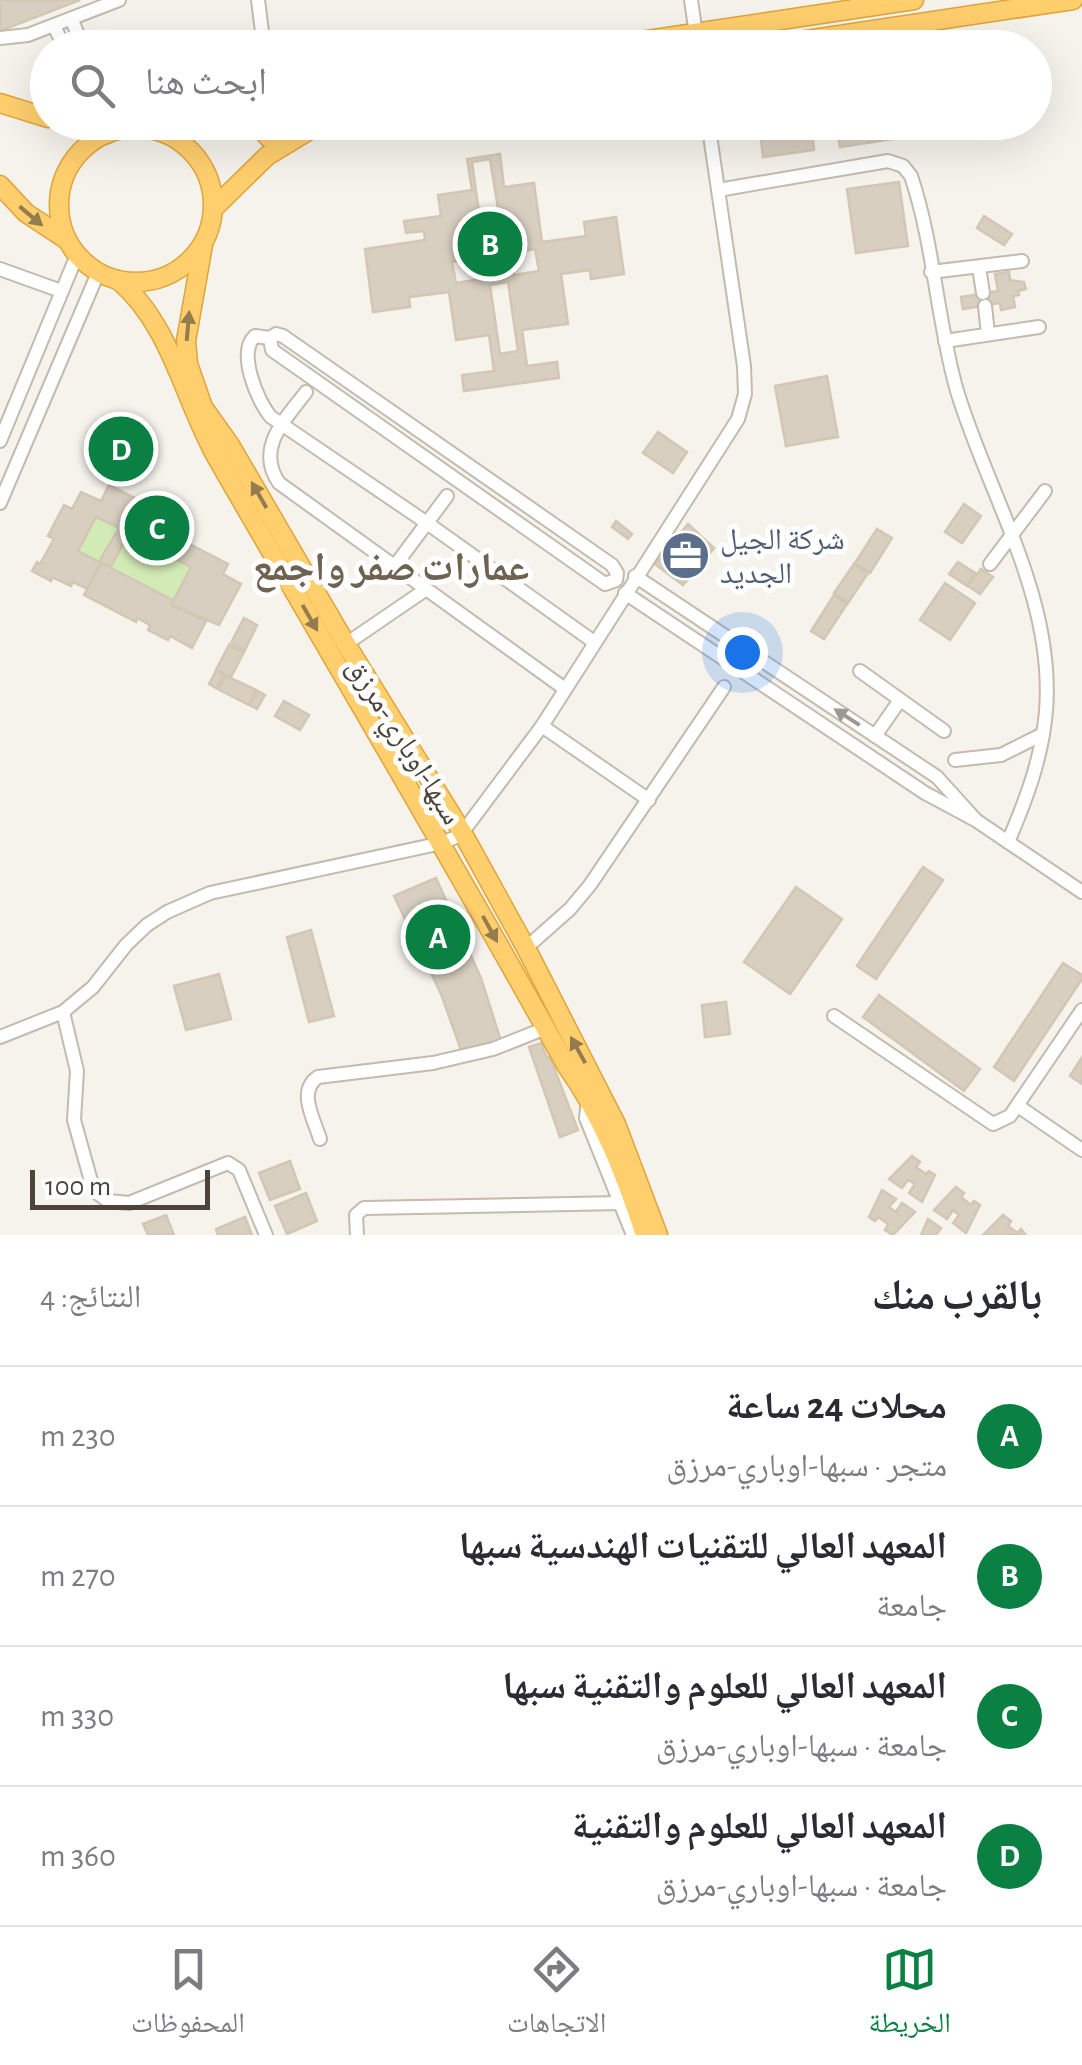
<!DOCTYPE html>
<html lang="ar">
<head>
<meta charset="utf-8">
<style>
  :root { --surface:#fff; --page:#f7f7f7; --text:#2b2b33; --muted:#7c7c81; --line:#e1e1e2; --accent:#0b8043 }
  body { margin:0; font-family:"Alegreya Sans","Noto Naskh Arabic",sans-serif; background:var(--page); color:var(--text); direction:rtl }
  .scale { position:absolute; left:30px; bottom:25px; width:180px; box-sizing:border-box; padding-left:10px; border:5px solid #4b4439; border-top:0; font-size:28px; line-height:35px; white-space:nowrap; color:#4b4439; -webkit-text-stroke:8px #fff; paint-order:stroke }
  .you { position:absolute; left:742px; top:652px; width:35px; height:35px; margin:-25px; border:8px solid #fff; border-radius:50%; background:#1a73e8; box-shadow:0 0 0 15px #1a73e833 }
  .badge { display:grid; place-items:center; width:65px; height:65px; border-radius:50%; background:var(--accent); color:#fff; font-size:32px; font-weight:700 }
  .pin { position:absolute; translate:-50% -50%; border:5px solid #fff; box-shadow:0 2px 10px #0006 }
  .list { margin:0; padding:0; list-style:none }
  h2 { display:flex; justify-content:space-between; align-items:center; height:130px; margin:0; padding:0 40px; font-size:42px }
  h2 small { font-size:32px; font-weight:400; color:var(--muted) }
  .list li { display:grid; grid-template-columns:65px 1fr auto; gap:30px; align-items:center; box-sizing:border-box; height:140px; padding:0 40px; border-top:2px solid var(--line) }
  .list b { display:block; font-size:38px; white-space:nowrap }
  .list p { margin:0; font-size:32px; white-space:nowrap; color:var(--muted) }
  .list em { font-size:32px; font-style:normal; color:var(--muted) }
  .icon { flex:none; width:55px; height:55px; fill:none; stroke:currentColor; stroke-width:2; stroke-linecap:round; stroke-linejoin:round }
  .map { position:relative; flex:none; width:1082px; height:1235px; overflow:hidden; direction:ltr }
  .search { position:absolute; background:var(--surface); box-shadow:0 10px 40px #0002; left:30px; right:30px; top:30px; height:110px; display:flex; align-items:center; gap:25px; box-sizing:border-box; padding:0 35px; border-radius:55px; color:var(--muted); font-size:38px }
  .sheet { height:690px; background:var(--surface) }
  nav { display:flex; justify-content:space-around; align-items:center; box-sizing:border-box; height:140px; border-top:2px solid var(--line); background:var(--surface); font-size:28px; color:var(--muted) }
  nav a { display:grid; justify-items:center; gap:5px }
  nav .on { color:var(--accent) }
  .map>svg:first-child { display:block }
  .green { fill:#d2eab5 }
  .building { fill:#d8cfc1; stroke:#d3c7b4; stroke-width:2.5; fill-rule:evenodd }
  .lines { fill:none; stroke-linecap:round; stroke-linejoin:round }
  .minor-casing { stroke:#c2bbae; stroke-width:16 }
  .highway-casing { stroke:#e0a43c; stroke-width:21 }
  .minor { stroke:#fff; stroke-width:12 }
  .highway { stroke:#ffcf6e; stroke-width:18 }
  .oneway { fill:#937c4e }
  .oneway2 { fill:#9c9892 }
  .labels { text-anchor:middle; stroke-width:10; stroke-linejoin:round; paint-order:stroke }
  .service-label { font-size:30px; fill:#4e5e75; stroke:#fff; text-anchor:start }
  .street-label { font-size:30px; fill:#4b4439; stroke:#fff }
  .district-label { font-size:40px; font-weight:bold; fill:#6e6250; stroke:#fff }
</style>
</head>
<body>
<div class="map">
<svg width="1082" height="1235" viewBox="0 0 1082 1235">
  <rect width="100%" height="100%" fill="#f6f3ec"/>
  <g class="green">
    <path d="M96,517l21,10 -18,35 -21,-11z"/>
    <path d="M128,534l63,33 -18,33 -62,-33z"/>
  </g>
  <g class="building">
    <path d="M0,0h80l-80,31z"/>
    <path d="M759,122h52l3,28 -51,7z"/>
    <path d="M836,122h55l2,17 -53,8z"/>
    <path d="M500,154l4,33 30,-4 8,59 44,-6 -2,-14 32,-5 8,57 -33,5 -1,-9 -29,4 7,50 -46,6 5,36 30,-4 2,16 -95,13 -2,-16 32,-4 -5,-36 -33,5 -7,-48 -40,5 1,10 -37,5 -8,-63 60,-9 -1,-9 -18,2 -2,-12 37,-5 -3,-21 34,-5 -5,-31zM490,159l14,87 -20,3 -12,-87zM535,249l4,22 -25,4 -3,-22zM504,254l3,21 -19,3 -4,-21zM477,258l3,21 -24,4 -4,-21zM508,282l10,69 -18,3 -10,-69z"/>
    <path d="M899,182l9,64 -52,7 -9,-64z"/>
    <path d="M984,216l28,18 -8,11 -27,-17z"/>
    <path d="M1009,272l1,8 14,2 2,7 -8,2 1,4 -6,1 2,11 -14,3 -1,-7 -37,6 -2,-12 37,-6 -3,-17z"/>
    <path d="M827,376l11,61 -52,9 -11,-60z"/>
    <path d="M658,432l29,20 -14,21 -30,-20z"/>
    <path d="M109,485l26,13 -15,30 -24,-11 -18,34 23,12 -13,26 -15,-7 -2,4 -19,-9 -1,4 -19,-10 5,-9 3,2 14,-25 -6,-3 16,-31 8,4 9,-17 20,9z"/>
    <path d="M964,504l17,12 -19,27 -17,-11z"/>
    <path d="M128,512l100,52 -5,10 18,10 -22,41 -48,-20 20,-38 -63,-33 -17,33 -12,-5z"/>
    <path d="M616,521l16,13 -4,5 -16,-12z"/>
    <path d="M688,524l26,24 -31,37 -28,-21z"/>
    <path d="M877,529l15,9 -22,35 -15,-10z"/>
    <path d="M958,562l17,11 -8,13 -18,-12z"/>
    <path d="M101,563l72,37 -2,5 35,16 -14,27 -22,-12 -2,4 -20,-10 2,-5 -13,-7 -1,4 -52,-27z"/>
    <path d="M854,564l14,9 -20,30 -14,-10z"/>
    <path d="M981,569l12,8 -13,17 -12,-8z"/>
    <path d="M945,583l30,20 -25,37 -30,-20z"/>
    <path d="M834,595l13,9 -23,35 -13,-8z"/>
    <path d="M244,618l13,7 -12,25 -14,-7z"/>
    <path d="M229,645l15,7 -13,25 -15,-7z"/>
    <path d="M216,671l8,4 -8,13 -7,-4z"/>
    <path d="M226,676l30,14 -7,15 -31,-16z"/>
    <path d="M258,691l7,4 -8,14 -7,-4z"/>
    <path d="M284,701l25,14 -9,15 -25,-14z"/>
    <path d="M923,867l20,13 -67,99 -19,-13z"/>
    <path d="M436,878l45,100 20,63 -40,9 -20,-56 -47,-98z"/>
    <path d="M796,887l46,32 -52,75 -46,-32z"/>
    <path d="M311,930l23,86 -25,6 -22,-85z"/>
    <path d="M1063,963l19,12v4l-68,102 -20,-14z"/>
    <path d="M219,974l12,45 -45,11 -12,-44z"/>
    <path d="M879,995l101,74 -16,22 -101,-74z"/>
    <path d="M726,1002l4,32 -25,3 -3,-32z"/>
    <path d="M541,1043l6,15 3,-1 28,73 -18,7 -31,-90z"/>
    <path d="M1082,1057v27l-12,-8z"/>
    <path d="M912,1156l8,6 -4,5 10,7 3,-3 6,4 -13,27 -13,-9 6,-9 -7,-4 -6,8 -13,-9z"/>
    <path d="M290,1161l10,28 -30,11 -11,-27z"/>
    <path d="M956,1187l8,6 -3,4 10,8 3,-4 6,4 -14,28 -13,-10 6,-8 -6,-5 -6,9 -13,-9z"/>
    <path d="M882,1190l14,9 -7,8 7,5 6,-9 13,9 -22,23 -8,-5 3,-6 -10,-7 -3,4 -6,-4z"/>
    <path d="M306,1193l11,28 -30,13 -12,-28z"/>
    <path d="M166,1215l8,20h-26l-5,-11z"/>
    <path d="M1003,1215l8,6 -3,5 10,7 3,-4 5,6h-43z"/>
    <path d="M245,1217l7,18h-34l-2,-6z"/>
    <path d="M928,1219l13,9 -5,7h-15z"/>
  </g>
  <g class="lines">
    <defs>
      <g id="minor">
        <path d="M258,0l6,48"/>
        <path d="M691,0l7,48"/>
        <path d="M72,20l11,28"/>
        <path d="M54,26l11,22"/>
        <path d="M0,38l28,-3 91,-35"/>
        <path d="M718,190l170,-29 15,5 8,10c23,68 26,146 46,215 32,105 98,207 89,320 -4,47 -20,89 -38,131"/>
        <path d="M979,267l4,26"/>
        <path d="M0,269l61,22"/>
        <path d="M931,272l91,-11"/>
        <path d="M985,306l3,28"/>
        <path d="M276,334l7,2 329,229 5,8 -1,7 -11,4 -333,-234 -2,-12z"/>
        <path d="M270,338l-15,-2c-18,16 2,65 16,81l156,106 167,119"/>
        <path d="M945,341l94,-14"/>
        <path d="M306,392c-21,28 -51,56 -27,91l286,206"/>
        <path d="M0,441l77,-186"/>
        <path d="M0,503l98,-230"/>
        <path d="M990,564l55,-73"/>
        <path d="M394,567l53,-71"/>
        <path d="M635,576l302,201 38,42"/>
        <path d="M625,593l300,200 52,28 105,71"/>
        <path d="M346,644l79,-54"/>
        <path d="M860,671l84,60"/>
        <path d="M542,726l107,74"/>
        <path d="M875,736l25,-36"/>
        <path d="M955,760l46,-5 42,-21"/>
        <path d="M526,948l44,-39 20,-24 134,-198"/>
        <path d="M63,1012l14,59 -3,49 17,61 6,12 11,8 21,2 99,-40 11,7 27,65"/>
        <path d="M834,1016l159,108 17,-8 72,-106"/>
        <path d="M0,1037l63,-25 30,-25 33,-42 21,-20 20,-13 43,-19 232,-50 14,-6 12,-12 74,-99 196,-307 7,-25 -1,-28 -36,-244"/>
        <path d="M588,1100l-2,18 47,117"/>
        <path d="M1018,1106l64,44"/>
        <path d="M320,1139c-6,-20 -23,-48 -2,-62l115,-14 60,-14 53,-21"/>
        <path d="M357,1235l-1,-20 8,-7 257,-5"/>
      </g>
      <g id="highway">
        <path d="M513,48h32"/>
        <path d="M594,48l320,-48"/>
        <path d="M752,48l321,-48"/>
        <path d="M0,103l48,15"/>
        <path d="M64,122l43,12"/>
        <path d="M255,122l14,16 23,1"/>
        <circle cx="136" cy="205" r="77"/>
        <path d="M0,185l26,28 41,27"/>
        <path d="M214,208l53,-52 56,-34"/>
        <path d="M203,245l-17,96 2,23 15,43 27,38 116,199 116,188 64,116 90,176 42,111"/>
        <path d="M118,280c53,44 66,120 99,178 116,202 236,402 349,607 37,52 59,109 79,170"/>
      </g>
    </defs>
    <use href="#minor" class="minor-casing"/>
    <use href="#highway" class="highway-casing"/>
    <use href="#minor" class="minor"/>
    <use href="#highway" class="highway"/>
  </g>
  <defs><path id="oneway-solid" d="M-6-.8H1V-3.2L6.5 0L1 3.2V.8H-6Z" transform="scale(2.5)"/></defs>
  <g class="oneway">
    <use href="#oneway-solid" transform="translate(31 216) rotate(40)"/>
    <use href="#oneway-solid" transform="translate(188 326) rotate(-85)"/>
    <use href="#oneway-solid" transform="translate(259 495) rotate(-120)"/>
    <use href="#oneway-solid" transform="translate(310 618) rotate(60)"/>
    <use href="#oneway-solid" transform="translate(490 929) rotate(61)"/>
    <use href="#oneway-solid" transform="translate(578 1050) rotate(-119)"/>
  </g>
  <use class="oneway2" href="#oneway-solid" transform="translate(847 717) rotate(-147)"/>
  <defs>
    <symbol id="office-disc" viewBox="-11 -11 22 22"><circle r="9.5" fill="#5c6f8a" stroke="#fff"/><path d="M-6-3h4V-5.5h4V-3h4V5H-6ZM-1-4.5V-3h2v-1.5ZM-6 0V1H6V0Z" fill="#fff"/></symbol>
  </defs>
  <g fill-rule="evenodd">
    <use href="#office-disc" x="658" y="528" width="55" height="55"/>
  </g>
  <g class="labels">
    <g class="service-label">
      <text x="720" y="549">شركة الجيل<tspan x="720" dy="34">الجديد</tspan></text>
    </g>
    <g class="street-label">
      <text transform="translate(405 741) rotate(58)" y="10">سبها-اوباري-مرزق</text>
    </g>
    <g class="district-label">
      <text x="391" y="580">عمارات صفر واجمع</text>
    </g>
  </g>
</svg>
<div class="scale">100 m</div>
<div class="you"></div>
<div class="pin badge" style="left:438px;top:937px">A</div>
<div class="pin badge" style="left:490px;top:244px">B</div>
<div class="pin badge" style="left:157px;top:528px">C</div>
<div class="pin badge" style="left:121px;top:449px">D</div>
<div class="search"><svg class="icon" aria-label="search" viewBox="0 0 24 24"><circle cx="10" cy="10" r="6"/><path d="M15 15l6 6"/></svg>ابحث هنا</div>
</div>
<section class="sheet">
<h2>بالقرب منك<small>النتائج: 4</small></h2>
<ul class="list">
<li><span class="badge">A</span><div><b>محلات 24 ساعة</b><p>متجر · سبها-اوباري-مرزق</p></div><em>230 m</em></li>
<li><span class="badge">B</span><div><b>المعهد العالي للتقنيات الهندسية سبها</b><p>جامعة</p></div><em>270 m</em></li>
<li><span class="badge">C</span><div><b>المعهد العالي للعلوم والتقنية سبها</b><p>جامعة · سبها-اوباري-مرزق</p></div><em>330 m</em></li>
<li><span class="badge">D</span><div><b>المعهد العالي للعلوم والتقنية</b><p>جامعة · سبها-اوباري-مرزق</p></div><em>360 m</em></li>
</ul>
</section>
<nav>
<a class="on"><svg class="icon" aria-label="map" viewBox="0 0 24 24"><path d="M3 6l6-2 6 2 6-2v14l-6 2-6-2-6 2zM9 4v14M15 6v14"/></svg>الخريطة</a>
<a><svg class="icon" aria-label="directions" viewBox="0 0 24 24"><path d="M12 3l9 9-9 9-9-9zM9 14v-3h6M13 9l2 2-2 2"/></svg>الاتجاهات</a>
<a><svg class="icon" aria-label="saved" viewBox="0 0 24 24"><path d="M7 4h10v16l-5-4-5 4z"/></svg>المحفوظات</a>
</nav>
</body>
</html>
